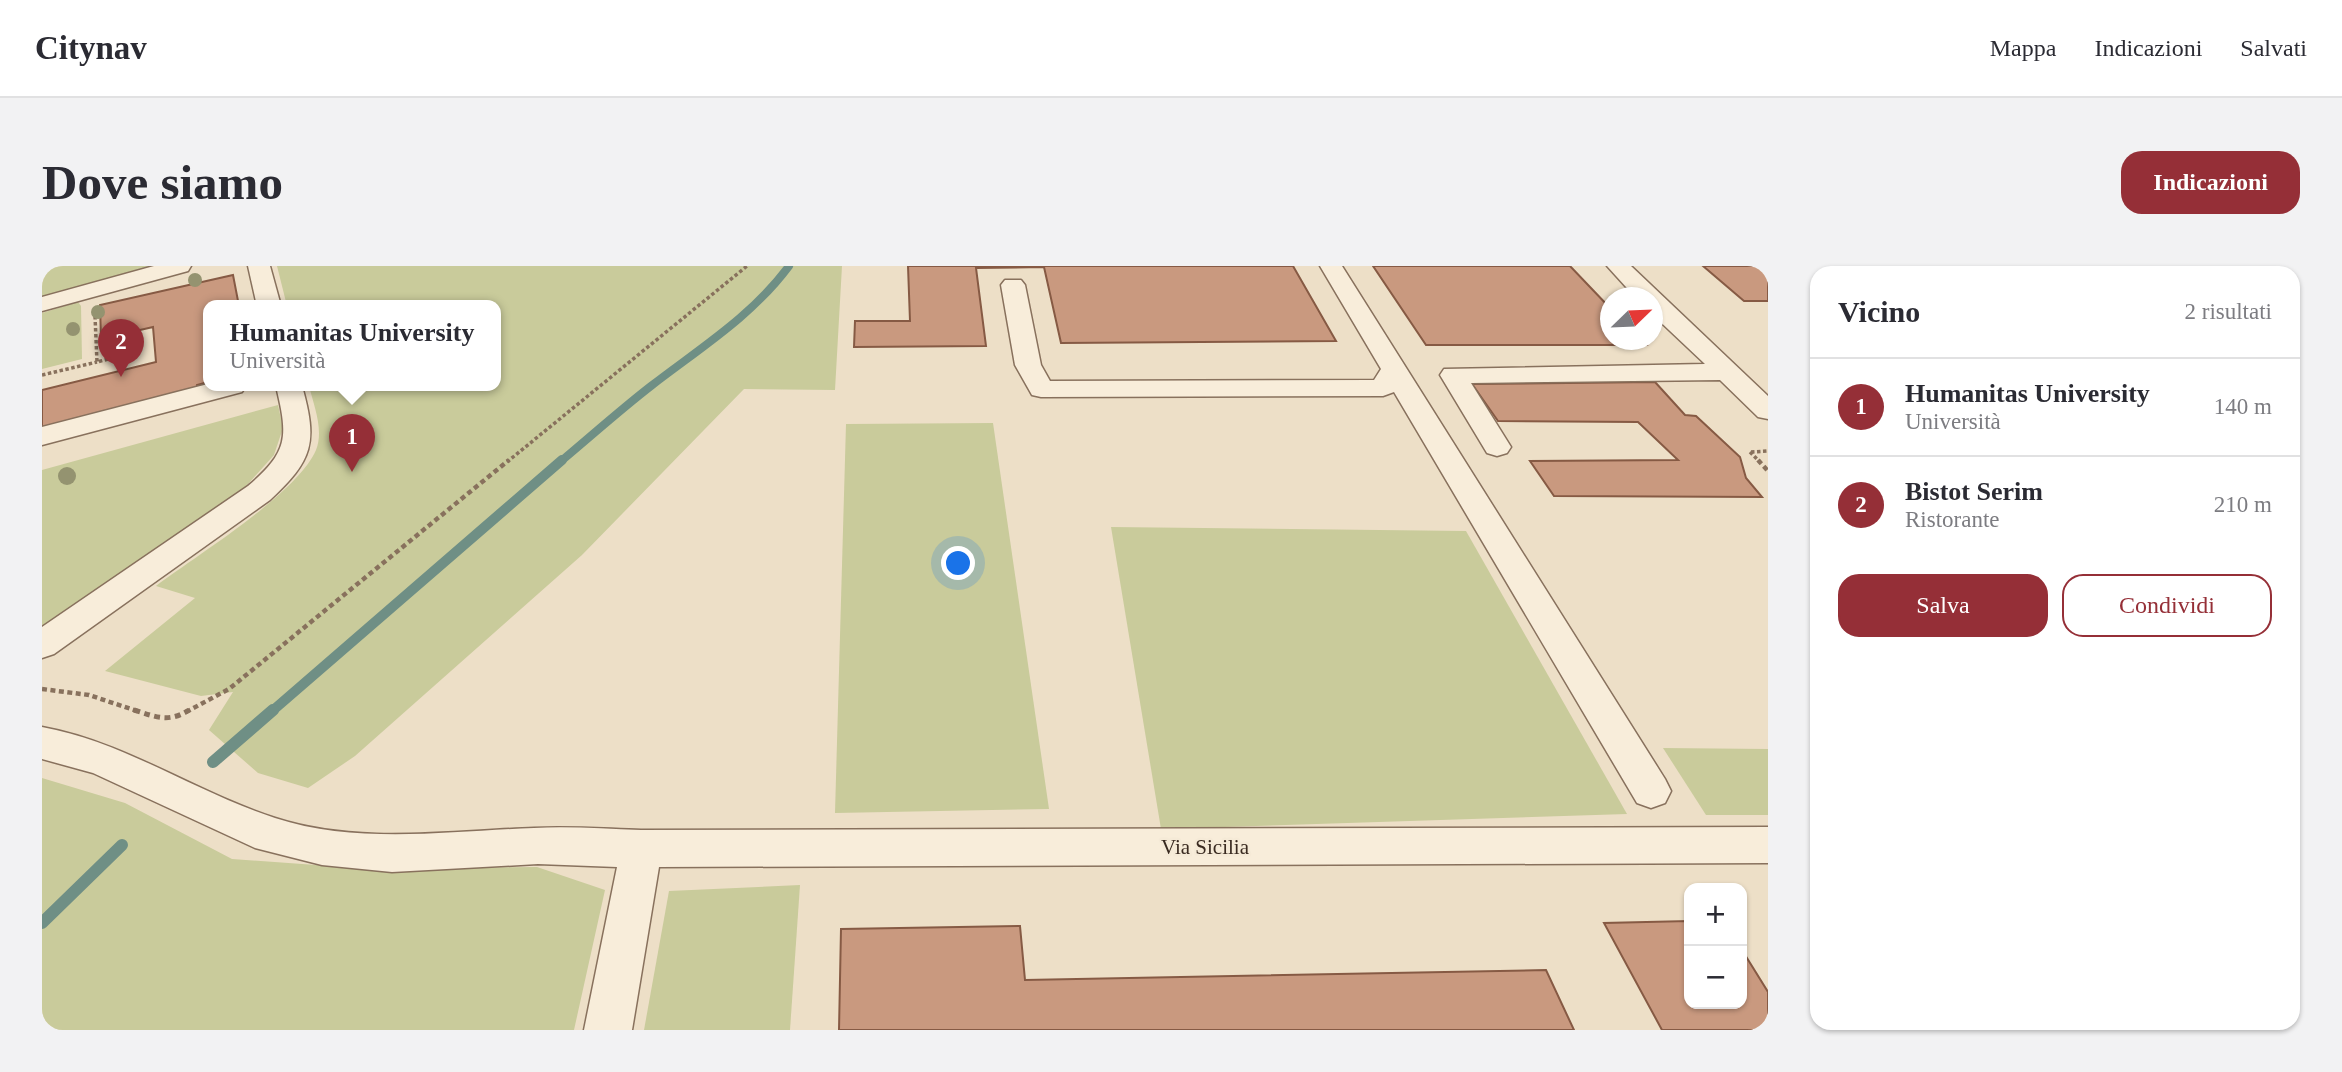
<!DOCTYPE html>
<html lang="it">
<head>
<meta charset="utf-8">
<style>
  :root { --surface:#fff; --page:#f2f2f3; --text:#2b2b33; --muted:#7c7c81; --line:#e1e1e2; --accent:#952f37 }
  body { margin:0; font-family:Georgia,serif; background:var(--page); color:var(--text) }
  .controls { position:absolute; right:21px; bottom:21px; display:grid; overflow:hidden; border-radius:14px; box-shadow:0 2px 5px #0004 }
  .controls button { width:63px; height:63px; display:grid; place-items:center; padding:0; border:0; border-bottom:2px solid var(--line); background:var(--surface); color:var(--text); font:35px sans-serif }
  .compass { position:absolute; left:1558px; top:21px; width:63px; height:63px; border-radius:50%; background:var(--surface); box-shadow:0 2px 5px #0004; rotate:67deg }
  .you { position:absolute; left:917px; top:298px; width:24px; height:24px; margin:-18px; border:5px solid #fff; border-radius:50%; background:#1a73e8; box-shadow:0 0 0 10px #1a73e833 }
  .badge { display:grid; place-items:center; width:46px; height:46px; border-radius:50%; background:var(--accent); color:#fff; font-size:23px; font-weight:700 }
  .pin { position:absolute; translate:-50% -58px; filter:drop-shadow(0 2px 4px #0008) }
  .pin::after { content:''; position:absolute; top:37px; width:24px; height:21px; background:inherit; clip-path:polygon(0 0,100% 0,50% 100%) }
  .popup { position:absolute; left:161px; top:34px; width:298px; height:91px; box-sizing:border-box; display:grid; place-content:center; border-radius:14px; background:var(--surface); filter:drop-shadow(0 2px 5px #0005); font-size:23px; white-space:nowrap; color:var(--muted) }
  .popup b { font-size:26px; color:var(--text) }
  .popup::after { content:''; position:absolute; left:50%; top:100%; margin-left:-14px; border:14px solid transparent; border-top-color:var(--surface) }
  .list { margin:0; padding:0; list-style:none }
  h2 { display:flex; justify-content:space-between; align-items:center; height:91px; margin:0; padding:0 28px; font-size:30px }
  h2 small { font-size:23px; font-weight:400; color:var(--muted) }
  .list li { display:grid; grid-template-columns:46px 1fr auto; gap:21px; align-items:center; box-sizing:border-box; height:98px; padding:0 28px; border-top:2px solid var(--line) }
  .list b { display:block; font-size:26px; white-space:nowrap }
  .list p { margin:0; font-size:23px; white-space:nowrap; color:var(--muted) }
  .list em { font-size:23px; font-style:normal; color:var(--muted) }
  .actions { display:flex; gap:14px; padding:21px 28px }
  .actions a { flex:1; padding:16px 0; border:2px solid var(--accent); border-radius:21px; text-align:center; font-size:24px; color:var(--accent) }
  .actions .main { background:var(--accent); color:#fff }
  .map { position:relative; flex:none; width:1726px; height:764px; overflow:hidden; border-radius:21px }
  header { display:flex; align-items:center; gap:42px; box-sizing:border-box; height:98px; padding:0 35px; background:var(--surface); border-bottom:2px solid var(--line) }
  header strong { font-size:33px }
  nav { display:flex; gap:38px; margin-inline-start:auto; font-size:24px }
  .intro { display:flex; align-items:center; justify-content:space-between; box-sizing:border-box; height:168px; padding:0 42px }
  h1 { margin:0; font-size:49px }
  .button { padding:18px 32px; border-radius:21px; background:var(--accent); color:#fff; font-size:24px; font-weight:700 }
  main { display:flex; gap:42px; padding:0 42px }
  aside { flex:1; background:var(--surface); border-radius:21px; box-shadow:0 2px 5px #0004 }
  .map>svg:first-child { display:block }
  .green { fill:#c9cb9b }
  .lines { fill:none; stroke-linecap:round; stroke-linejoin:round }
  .stream-far2 { stroke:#6f8f85; stroke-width:8 }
  .stream-far1 { stroke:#6f8f85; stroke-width:10 }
  .stream { stroke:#6f8f85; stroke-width:12 }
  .building { fill:#c9997f; stroke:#865a44; stroke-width:2 }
  .minor-casing { stroke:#88715d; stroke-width:3 }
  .path-far2 { stroke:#88715d; stroke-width:3.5; stroke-dasharray:3.5 2.5; stroke-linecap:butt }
  .path-far1 { stroke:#88715d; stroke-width:4.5; stroke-dasharray:5 3.5; stroke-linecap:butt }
  .path { stroke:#88715d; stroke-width:5; stroke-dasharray:6 4.5; stroke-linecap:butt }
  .minor { fill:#f8edda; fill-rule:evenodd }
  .tree { fill:#949370 }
  .labels { text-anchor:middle; stroke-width:5; stroke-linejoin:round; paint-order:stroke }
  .street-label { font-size:21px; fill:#392a20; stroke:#f5ead7 }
</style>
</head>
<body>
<header>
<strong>Citynav</strong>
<nav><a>Mappa</a><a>Indicazioni</a><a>Salvati</a></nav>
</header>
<div class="intro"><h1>Dove siamo</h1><a class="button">Indicazioni</a></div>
<main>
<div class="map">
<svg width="1726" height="764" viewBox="0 0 1726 764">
  <rect width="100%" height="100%" fill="#eddfc7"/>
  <g class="green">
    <path d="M0,0h126l-126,31z"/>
    <path d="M235,0h565l-7,124 -91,-1 -162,166 -227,201 -47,32 -50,-15 -49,-43 24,-38 -32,4 -96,-25 90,-73 -39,-12c41,-31 141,-92 160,-136 8,-20 -2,-44 -7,-64h186v-80h-208z"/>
    <path d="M36,36l3,4 1,53 -40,10v-56z"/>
    <path d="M236,139l5,23 -9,27 -35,39 -197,133v-157z"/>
    <path d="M951,157l56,386 -214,4 11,-389z"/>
    <path d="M1069,261l355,4 161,283 -466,15z"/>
    <path d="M1621,482l105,1v66h-62z"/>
    <path d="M0,512l83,25 107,56 125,9 180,-1 68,23 -31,140h-532z"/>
    <path d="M758,619l-10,145h-146l25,-139z"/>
  </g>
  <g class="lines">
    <path class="stream-far2" d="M518,196c30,-25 60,-52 91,-76 49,-38 100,-69 138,-120"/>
    <path class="stream-far1" d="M229,446l291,-252"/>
    <g class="stream">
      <path d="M171,496l60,-52"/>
      <path d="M0,657l80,-78"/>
    </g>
  </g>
  <g class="building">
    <path d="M866,0h385l43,75 -275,2 -17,-76 -68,1 10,78 -132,1 1,-26h55z"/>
    <path d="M1331,0h197l40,42v32h30l6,5h-220z"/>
    <path d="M1661,0h65v35h-24z"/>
    <path d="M191,9l6,31h-31v76l-11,3v4l-155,40v-39l114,-28 -3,-35 -52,12 -1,-34z"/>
    <path d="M1613,116l30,33 11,1 44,41 6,21 16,19 -208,-1 -24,-35 148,-1 -40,-38 -140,-1 -26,-37z"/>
    <path d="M1647,655v83h53v-54l26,42v38h-106l-58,-107z"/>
    <path d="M978,660l5,54 521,-10 28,60h-735l2,-101z"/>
  </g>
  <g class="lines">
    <defs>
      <g id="minor">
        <path d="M112,0h37l-3,5 -146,40v-14z"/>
        <path d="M206,0h22l11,40h-24z"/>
        <path d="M1278,0h22l323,513 6,12 -6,12 -14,5 -14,-5 -243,-411 -11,4 -342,1 -9,-2 -17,-30 -14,-80 4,-5h16l4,5 16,80 9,16 324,-1 7,-11z"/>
        <path d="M1565,0h24l137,130v23l-10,-2 -38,-37 -249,3 40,64 -4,6 -10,3 -10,-3 -47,-78 4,-6 261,-5 -53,-50v-16h-16z"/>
        <path d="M166,118l38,2 -4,6 -200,53v-18z"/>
        <path d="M234,120h26c16,57 11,74 -32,114l-216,154 -12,4v-31l206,-141c41,-35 40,-49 28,-100z"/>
        <path d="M0,461c83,15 153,65 233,91 83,27 174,13 259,10 36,-2 72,1 107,2l1127,-3v36l-1109,4 -27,163h-48l33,-163 -79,-3 -146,8 -70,-7 -67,-17 -162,-75 -51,-14z"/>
      </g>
    </defs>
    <use href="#minor" class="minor-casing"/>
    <g class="path-far2">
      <path d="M53,50l2,46 34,-9"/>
      <path d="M0,109l55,-13"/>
      <path d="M1708,186l10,10"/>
      <path d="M1709,186l17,-1"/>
      <path d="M465,196l240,-196"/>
    </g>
    <g class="path-far1">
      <path d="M1716,194l10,11"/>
      <path d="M0,423l47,6 51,17"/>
      <path d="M144,446l43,-23 280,-229"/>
    </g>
    <path class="path" d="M92,444c22,7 35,13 55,0"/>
    <use href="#minor" class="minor"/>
  </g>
  <g class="tree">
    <circle cx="153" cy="14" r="7"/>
    <circle cx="56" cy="46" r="7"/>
    <circle cx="31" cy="63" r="7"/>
    <circle cx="25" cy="210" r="9"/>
  </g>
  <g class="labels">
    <g class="street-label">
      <text x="1163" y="588">Via Sicilia</text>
    </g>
  </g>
</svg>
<div class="controls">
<button>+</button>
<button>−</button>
</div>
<svg class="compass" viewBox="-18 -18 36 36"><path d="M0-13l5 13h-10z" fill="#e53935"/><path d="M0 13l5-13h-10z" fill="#7c7c81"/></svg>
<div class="you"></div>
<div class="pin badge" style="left:310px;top:206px">1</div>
<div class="popup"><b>Humanitas University</b>Università</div>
<div class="pin badge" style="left:79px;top:111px">2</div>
</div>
<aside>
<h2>Vicino<small>2 risultati</small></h2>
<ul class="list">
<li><span class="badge">1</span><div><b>Humanitas University</b><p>Università</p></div><em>140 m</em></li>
<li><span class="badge">2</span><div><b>Bistot Serim</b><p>Ristorante</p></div><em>210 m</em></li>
</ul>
<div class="actions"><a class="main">Salva</a><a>Condividi</a></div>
</aside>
</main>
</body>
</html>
